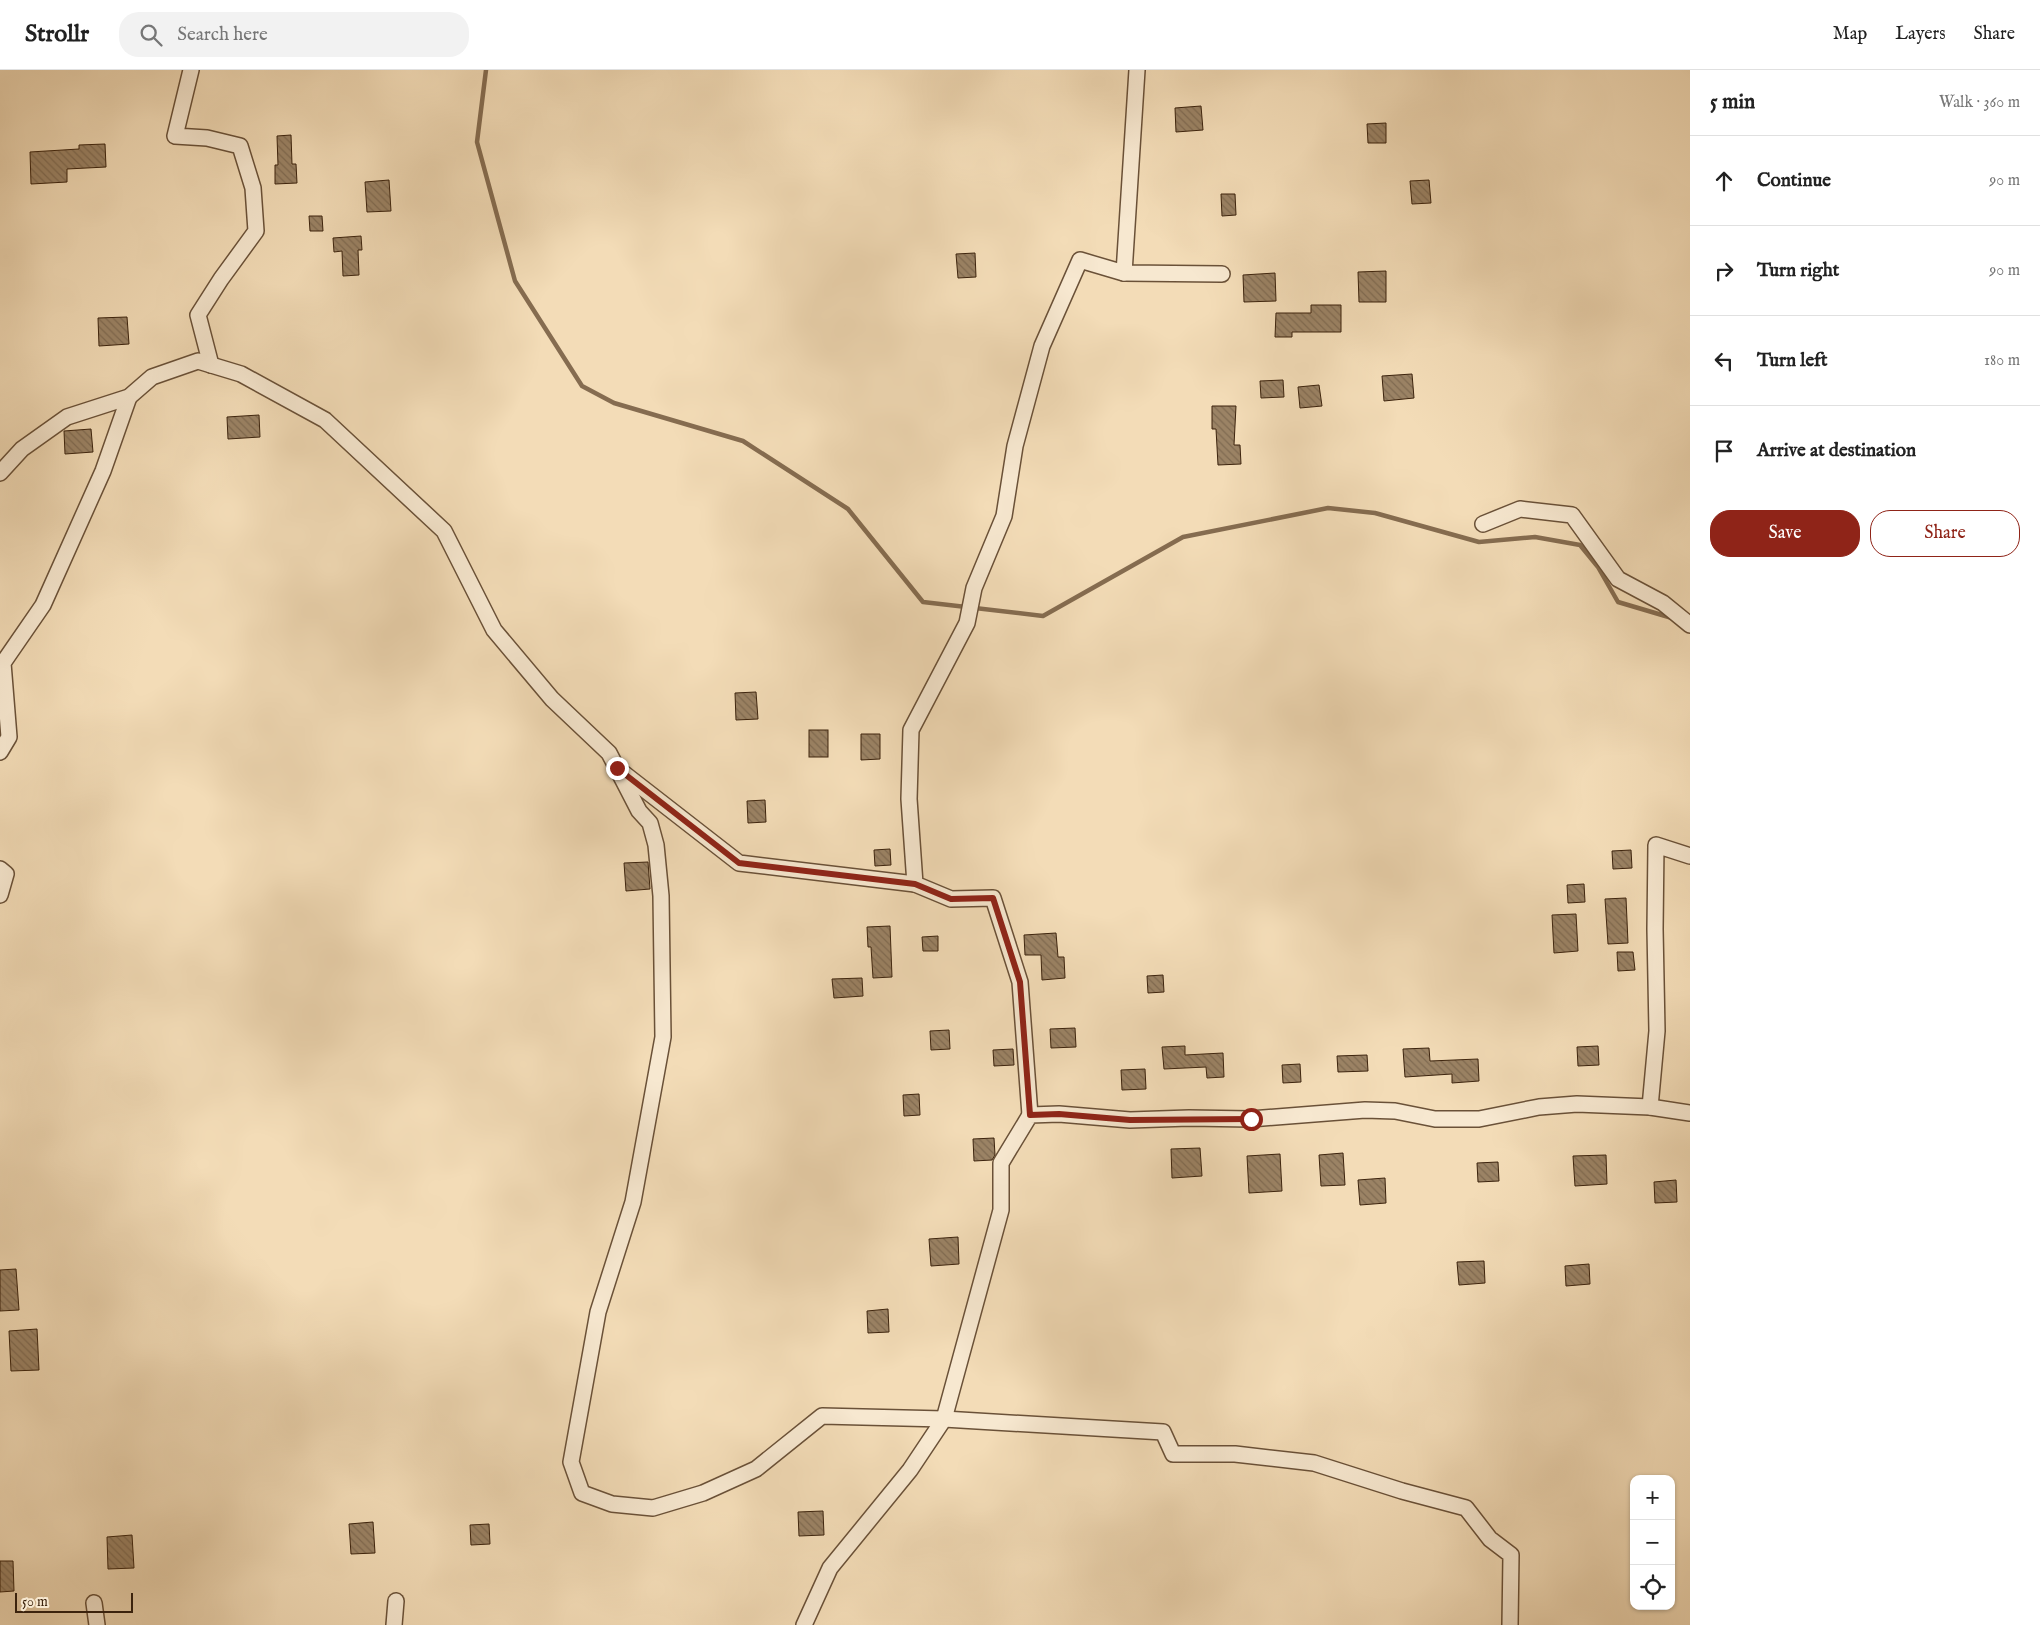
<!DOCTYPE html>
<html lang="en">
<head>
<meta charset="utf-8">
<style>
  :root { --surface:#fff; --page:#f2f2f2; --text:#222; --muted:#767676; --line:#e0e0e0; --accent:#8f2418 }
  body { margin:0; font-family:"IM FELL English",serif; background:var(--page); color:var(--text) }
  .controls { position:absolute; right:15px; bottom:15px; display:grid; overflow:hidden; border-radius:10px; box-shadow:0 1px 4px #0004 }
  .controls button { width:45px; height:45px; display:grid; place-items:center; padding:0; border:0; border-bottom:1px solid var(--line); background:var(--surface); color:var(--text); font:25px sans-serif }
  .scale { position:absolute; left:15px; bottom:12px; width:118px; box-sizing:border-box; padding-left:5px; border:2px solid #3c230d; border-top:0; font-size:14px; line-height:18px; white-space:nowrap; color:#3c230d; -webkit-text-stroke:4px #f7e8d0; paint-order:stroke }
  .stop { position:absolute; width:15px; height:15px; margin:-11px; border:4px solid #8f2418; border-radius:50%; background:#fff }
  .stop.end { background:#8f2418; border-color:#fff; box-shadow:0 1px 5px #0008 }
  .list { margin:0; padding:0; list-style:none }
  h2 { display:flex; justify-content:space-between; align-items:center; height:65px; margin:0; padding:0 20px; font-size:21px }
  h2 small { font-size:16px; font-weight:400; color:var(--muted) }
  .list li { display:grid; grid-template-columns:32px 1fr auto; gap:15px; align-items:center; box-sizing:border-box; height:90px; padding:0 20px; border-top:1px solid var(--line) }
  .list b { display:block; font-size:19px; white-space:nowrap }
  .list em { font-size:16px; font-style:normal; color:var(--muted) }
  .actions { display:flex; gap:10px; padding:15px 20px }
  .actions a { flex:1; padding:11px 0; border:1px solid var(--accent); border-radius:20px; text-align:center; font-size:18px; color:var(--accent) }
  .actions .main { background:var(--accent); color:#fff }
  .icon { flex:none; width:28px; height:28px; fill:none; stroke:currentColor; stroke-width:2; stroke-linecap:round; stroke-linejoin:round }
  .map { position:relative; flex:none; width:1690px; height:1555px; overflow:hidden }
  header { display:flex; align-items:center; gap:30px; box-sizing:border-box; height:70px; padding:0 25px; background:var(--surface); border-bottom:1px solid var(--line) }
  header strong { font-size:24px }
  nav { display:flex; gap:28px; margin-inline-start:auto; font-size:18px }
  .search { width:350px; height:45px; background:var(--page); display:flex; align-items:center; gap:12px; box-sizing:border-box; padding:0 18px; border-radius:20px; color:var(--muted); font-size:19px }
  main { display:flex }
  aside { flex:1; background:var(--surface) }
  .map>svg:first-child { display:block }
  .lines { fill:none; stroke-linecap:round; stroke-linejoin:round }
  .stream { stroke:#856c50; stroke-width:4.5 }
  .building { fill:url(#building-back-hatch); stroke:#3c230d }
  .minor-casing { stroke:#6a5138; stroke-width:18 }
  .minor { stroke:#f7e8d0; stroke-width:15 }
  .route { stroke:#8f2418; stroke-width:6 }
</style>
</head>
<body>
<header>
<strong>Strollr</strong>
<div class="search"><svg class="icon" aria-label="search" viewBox="0 0 24 24"><circle cx="10" cy="10" r="6"/><path d="M15 15l6 6"/></svg>Search here</div>
<nav><a>Map</a><a>Layers</a><a>Share</a></nav>
</header>
<main>
<div class="map">
<svg width="1690" height="1555" viewBox="0 0 1690 1555">
  <defs>
    <pattern id="building-back-hatch" width="6" height="6" patternUnits="userSpaceOnUse" patternTransform="scale(1.25)"><rect width="6" height="6" fill="#9b8365"/><path d="M-1 5l2 2M0 0l6 6M5-1l2 2" fill="none" stroke="#806b52"/></pattern>
  </defs>
  <rect width="100%" height="100%" fill="#f3dcb7"/>
  <filter id="stains"><feTurbulence type="fractalNoise" baseFrequency=".004" numOctaves="4"/><feColorMatrix values="0 0 0 0 .2 0 0 0 0 .09 0 0 0 0 .02 0 0 0 .5 -.17"/></filter>
  <radialGradient id="worn" r=".72"><stop offset=".6" stop-color="#630" stop-opacity="0"/><stop offset="1" stop-color="#630" stop-opacity=".3"/></radialGradient>
  <g class="lines">
    <path class="stream" d="M486,0l-9,72 38,139 67,105 32,17 129,38 105,68 75,93 120,14 140,-79 145,-29 47,5 104,29 56,-5 45,8 18,22 20,35 54,16"/>
  </g>
  <g class="building">
    <path d="M1201,36l2,24 -27,2 -1,-24z"/>
    <path d="M1386,53v20h-18l-1,-19z"/>
    <path d="M291,65l1,29h4l1,19 -22,1v-19h3l-1,-29z"/>
    <path d="M105,74l1,23 -39,2v13l-36,2 -1,-32 49,-3v-4z"/>
    <path d="M389,110l2,31 -24,1 -2,-30z"/>
    <path d="M1429,110l2,23 -19,1 -2,-23z"/>
    <path d="M1221,124h14l1,21 -14,1z"/>
    <path d="M309,146h13l1,15h-13z"/>
    <path d="M361,166l1,14h-4l1,25 -16,1 -1,-25 -8,1 -1,-14z"/>
    <path d="M975,183l1,24 -18,1 -2,-24z"/>
    <path d="M1386,201v31h-27l-1,-30z"/>
    <path d="M1275,203l1,28 -32,1 -1,-27z"/>
    <path d="M1311,235h30v27h-49v5h-17l1,-24h35z"/>
    <path d="M127,247l2,27 -30,2 -1,-28z"/>
    <path d="M1412,304l2,24 -30,3 -2,-25z"/>
    <path d="M1283,310l1,17 -23,1 -1,-17z"/>
    <path d="M1319,315l3,21 -22,2 -2,-21z"/>
    <path d="M1212,336h24l-2,39h6l1,19 -23,1 -2,-36h-4z"/>
    <path d="M259,345l1,22 -32,2 -1,-22z"/>
    <path d="M91,359l2,23 -28,2 -1,-23z"/>
    <path d="M756,622l2,27 -22,1 -1,-27z"/>
    <rect x="809" y="660" width="19" height="27"/>
    <path d="M861,664h19v25l-19,1z"/>
    <path d="M765,730l1,22 -18,1 -1,-22z"/>
    <path d="M890,779l1,16 -16,1 -1,-16z"/>
    <path d="M1631,780l1,18 -19,1 -1,-18z"/>
    <path d="M648,792l2,27 -24,2 -2,-28z"/>
    <path d="M1584,814l1,18 -17,1 -1,-18z"/>
    <path d="M1626,828l2,45 -20,1 -3,-45z"/>
    <path d="M1576,844l2,37 -24,2 -2,-38z"/>
    <path d="M890,856l2,51 -19,1 -2,-31h-3l-1,-20z"/>
    <path d="M1056,863l2,24h6l1,21 -23,2 -1,-25h-16l-1,-20z"/>
    <path d="M938,866v15h-15l-1,-14z"/>
    <path d="M1617,882h16l2,18 -17,1z"/>
    <path d="M1163,905l1,17 -16,1 -1,-17z"/>
    <path d="M862,908l1,18 -29,2 -2,-19z"/>
    <path d="M1075,958l1,19 -25,1 -1,-19z"/>
    <path d="M949,960l1,19 -19,1 -1,-19z"/>
    <path d="M1185,976v9l38,-2 1,24 -17,1 -1,-11 -42,2 -2,-22z"/>
    <path d="M1598,976l1,19 -21,1 -1,-19z"/>
    <path d="M1429,978l1,13 48,-2 1,22 -27,2v-9l-47,3 -2,-28z"/>
    <path d="M1013,979l1,16 -20,1 -1,-16z"/>
    <path d="M1367,985l1,16 -30,1 -1,-16z"/>
    <path d="M1300,994l1,18 -18,1 -1,-18z"/>
    <path d="M1145,999l1,20 -24,1 -1,-20z"/>
    <path d="M919,1024l1,21 -16,1 -1,-21z"/>
    <path d="M994,1068l1,17 -3,5 -18,1 -1,-22z"/>
    <path d="M1200,1078l2,28 -30,2 -1,-29z"/>
    <path d="M1343,1083l2,32 -24,1 -2,-31z"/>
    <path d="M1280,1084l2,37 -33,2 -2,-37z"/>
    <path d="M1606,1085l1,29 -32,2 -2,-30z"/>
    <path d="M1498,1092l1,19 -21,1 -1,-19z"/>
    <path d="M1385,1108l1,25 -26,2 -2,-25z"/>
    <path d="M1676,1110l1,22 -22,1 -1,-21z"/>
    <path d="M958,1167l1,27 -28,2 -2,-27z"/>
    <path d="M1484,1191l1,22 -26,2 -2,-23z"/>
    <path d="M1589,1194l1,20 -24,2 -1,-20z"/>
    <path d="M16,1199l3,41 -19,1v-41z"/>
    <path d="M888,1239l1,23 -21,1 -1,-22z"/>
    <path d="M37,1259l2,41 -28,1 -2,-40z"/>
    <path d="M823,1441l1,24 -25,1 -1,-24z"/>
    <path d="M373,1452l2,31 -24,1 -2,-30z"/>
    <path d="M489,1454l1,20 -19,1 -1,-20z"/>
    <path d="M132,1465l2,33 -26,1 -1,-32z"/>
    <path d="M0,1491h13l1,30 -14,1z"/>
  </g>
  <g class="lines">
    <defs>
      <g id="minor">
        <path d="M191,0l-16,66 32,2 33,8 13,42 3,43 -35,48 -23,36 13,50"/>
        <path d="M1137,0l-13,203 98,1"/>
        <path d="M0,403l22,-24 45,-32 62,-20 23,-20 46,-16 43,13 84,46 119,111 50,99 58,69 57,54 30,58 11,12 6,22 5,51 2,141 -30,165 -35,110 -27,150 11,31 30,11 41,4 50,-15 53,-24 66,-53 122,3 219,13 10,22h62l79,9 88,28 64,17 24,31 21,16 -1,70"/>
        <path d="M1483,454l37,-15 52,6 46,64 45,24 27,22"/>
        <path d="M0,682l9,-15 -6,-74 40,-58 60,-134 26,-74"/>
        <path d="M622,702l117,91 176,21"/>
        <path d="M0,799l6,5 -6,21"/>
        <path d="M1650,1037l7,-76 -2,-102 1,-84 34,11"/>
        <path d="M1030,1045l-10,-133 -27,-84 -42,1 -36,-15 -6,-85 2,-69 56,-107 7,-35 30,-72 11,-70 27,-100 38,-86 44,13"/>
        <path d="M94,1533l3,22"/>
        <path d="M394,1555l2,-24"/>
        <path d="M804,1555l26,-57 80,-98 34,-51 57,-209v-47l29,-48 29,-1 71,6 59,-2 62,1 114,-9 30,1 40,8h44l60,-12 38,-3 73,3 40,6"/>
      </g>
    </defs>
    <use href="#minor" class="minor-casing"/>
    <use href="#minor" class="minor"/>
  </g>
  <g class="lines">
    <path class="route" d="M617,698l122,95 176,21 36,15 42,-1 27,84 10,133 29,-1 71,6 121,-1"/>
  </g>
  <rect width="100%" height="100%" filter="url(#stains)"/>
  <rect width="100%" height="100%" fill="url(#worn)"/>
</svg>
<div class="controls">
<button>+</button>
<button>−</button>
<button><svg class="icon" aria-label="locate" viewBox="0 0 24 24"><circle cx="12" cy="12" r="6"/><path d="M12 2v4M12 18v4M2 12h4M18 12h4"/></svg></button>
</div>
<div class="scale">50 m</div>
<div class="stop" style="left:1251px;top:1049px"></div>
<div class="stop end" style="left:617px;top:698px"></div>
</div>
<aside>
<h2>5 min<small>Walk · 360 m</small></h2>
<ul class="list">
<li><svg class="icon" aria-label="ahead" viewBox="0 0 24 24"><path d="M12 20V5M6 11l6-6 6 6"/></svg><div><b>Continue</b></div><em>90 m</em></li>
<li><svg class="icon" aria-label="right" viewBox="0 0 24 24"><path d="M7 20v-9h11M14 6l5 5-5 5"/></svg><div><b>Turn right</b></div><em>90 m</em></li>
<li><svg class="icon" aria-label="left" viewBox="0 0 24 24"><path d="M17 20v-9H6M10 6l-5 5 5 5"/></svg><div><b>Turn left</b></div><em>180 m</em></li>
<li><svg class="icon" aria-label="arrive" viewBox="0 0 24 24"><path d="M6 21V4h12l-3 4 3 4H6"/></svg><div><b>Arrive at destination</b></div></li>
</ul>
<div class="actions"><a class="main">Save</a><a>Share</a></div>
</aside>
</main>
</body>
</html>
